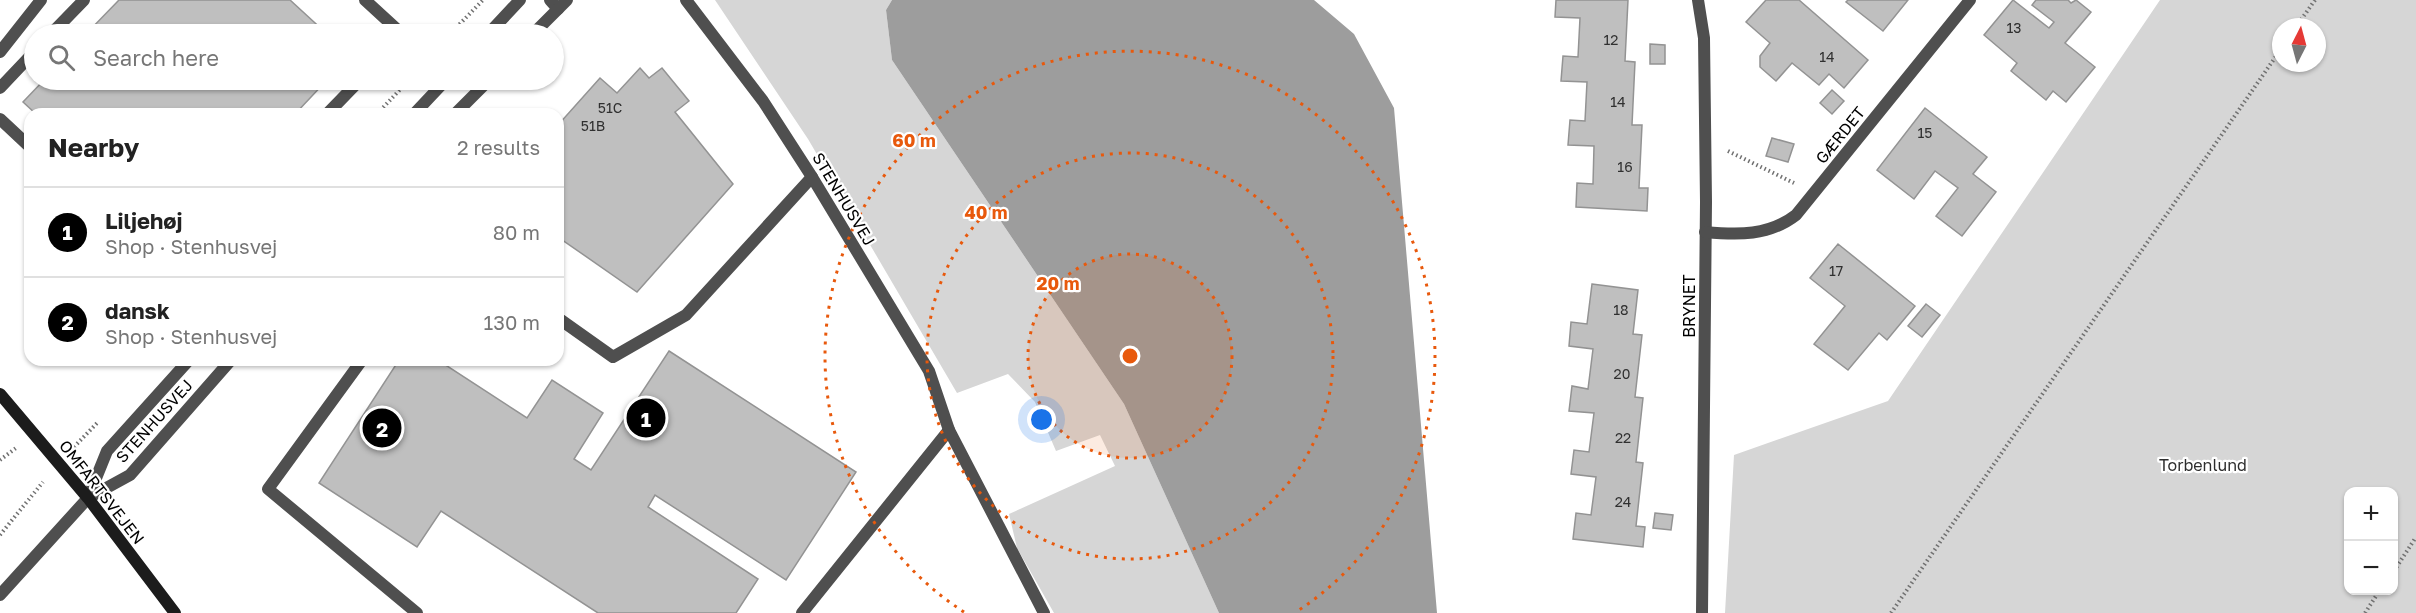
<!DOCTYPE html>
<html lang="en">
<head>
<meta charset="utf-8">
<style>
  :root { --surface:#fff; --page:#f6f6f6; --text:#222; --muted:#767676; --line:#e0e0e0; --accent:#000 }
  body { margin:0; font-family:"Golos Text",sans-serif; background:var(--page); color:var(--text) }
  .controls { position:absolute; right:18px; bottom:18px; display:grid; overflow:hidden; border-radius:12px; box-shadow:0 2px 4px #0004 }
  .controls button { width:54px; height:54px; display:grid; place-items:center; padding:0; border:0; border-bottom:2px solid var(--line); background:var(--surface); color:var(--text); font:30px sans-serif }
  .compass { position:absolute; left:2272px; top:18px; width:54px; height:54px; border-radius:50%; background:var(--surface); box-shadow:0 2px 4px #0004; rotate:6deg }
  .you { position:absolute; left:1042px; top:420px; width:21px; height:21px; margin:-15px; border:4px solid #fff; border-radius:50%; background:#1a73e8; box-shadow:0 0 0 9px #1a73e833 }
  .badge { display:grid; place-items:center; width:39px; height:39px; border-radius:50%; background:var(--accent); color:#fff; font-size:20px; font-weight:700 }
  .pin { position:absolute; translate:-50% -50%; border:3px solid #fff; box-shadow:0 2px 6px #0006 }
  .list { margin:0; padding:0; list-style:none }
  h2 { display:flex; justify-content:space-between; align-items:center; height:78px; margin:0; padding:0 24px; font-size:26px }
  h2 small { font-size:20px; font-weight:400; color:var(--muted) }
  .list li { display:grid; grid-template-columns:39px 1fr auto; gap:18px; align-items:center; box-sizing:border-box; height:90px; padding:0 24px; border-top:2px solid var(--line) }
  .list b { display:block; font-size:22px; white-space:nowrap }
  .list p { margin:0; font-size:20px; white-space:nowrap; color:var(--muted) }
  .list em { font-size:20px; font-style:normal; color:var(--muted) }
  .icon { flex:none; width:33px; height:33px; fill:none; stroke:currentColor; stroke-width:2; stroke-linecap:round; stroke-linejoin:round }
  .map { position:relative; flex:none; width:2416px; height:613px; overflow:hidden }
  .search { position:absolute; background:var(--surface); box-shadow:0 2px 4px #0004; left:24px; top:24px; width:540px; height:66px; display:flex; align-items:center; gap:15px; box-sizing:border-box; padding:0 21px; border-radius:33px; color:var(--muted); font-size:22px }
  .panel { position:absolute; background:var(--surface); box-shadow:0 2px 4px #0004; left:24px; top:108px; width:540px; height:258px; border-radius:18px }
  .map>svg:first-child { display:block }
  .green { fill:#d6d6d6; fill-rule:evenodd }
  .water { fill:#9d9d9d }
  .building { fill:#bfbfbf; stroke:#939393; stroke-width:1.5 }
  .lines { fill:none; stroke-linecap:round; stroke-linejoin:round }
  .path { stroke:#717171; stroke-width:4; stroke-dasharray:1.5 3; stroke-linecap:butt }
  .service { stroke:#4f4f4f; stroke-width:12 }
  .minor { stroke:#4f4f4f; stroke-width:12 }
  .tertiary { stroke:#4f4f4f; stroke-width:12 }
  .secondary { stroke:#1c1c1c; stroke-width:12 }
  .ring { fill:none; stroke:#e8590c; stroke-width:3; stroke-dasharray:3 6 }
  .labels { text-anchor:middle; stroke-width:4.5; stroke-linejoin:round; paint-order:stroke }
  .number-label { font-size:14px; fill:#303030 }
  .street-label { font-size:16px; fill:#000; stroke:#fff }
  .park-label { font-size:16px; fill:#2d2d2d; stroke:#fff }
  .centre { fill:#e8590c; stroke:#fff; stroke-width:3 }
  .ring-label { font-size:18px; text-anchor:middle; font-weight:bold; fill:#e8590c; stroke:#fff; stroke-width:4.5; stroke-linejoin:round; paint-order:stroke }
</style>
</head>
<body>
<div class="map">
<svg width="2416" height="613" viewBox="0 0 2416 613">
  <rect width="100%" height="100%" fill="#fff"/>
  <g class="green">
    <path d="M715,0h177l-6,10 6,50 232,344 95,209h-165l-37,-65 -8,-34 106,-48 -15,-31 -44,16 -21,-49 -27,-28 -51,19 -149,-254z"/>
    <path d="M2160,0h256v613h-691l9,-158 154,-54zM2281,27h36v36h-36zM2348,492h46v98h-46z"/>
  </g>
  <path class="water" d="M892,0h422l40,34 40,74 43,505h-218l-95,-209 -232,-344 -6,-50z"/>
  <g class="building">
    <path d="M119,0h171l37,34h-241z"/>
    <path d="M1556,0h72l-3,61 10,1 -3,63h10l-3,63h9l-1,23 -71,-4 1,-24 16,1 1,-38 -26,-1 2,-25 15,1 2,-39 -26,-1 2,-25 15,1 2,-39 -25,-1z"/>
    <path d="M1766,0h33l69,60 -24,28 -15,-14 -10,11 -27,-22 -16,18 -16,-14v-11l10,-13 -24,-21z"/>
    <path d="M1848,0h60l-25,31 -37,-29z"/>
    <path d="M2013,0l36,28 5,-6 -22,-17 4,-5h32l3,3 5,-3 15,12 -26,31 30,24 -29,35 -13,-11 -7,9 -35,-29 6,-8 -33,-28z"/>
    <path d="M1650,44l15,1v19h-15z"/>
    <path d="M640,68l9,10 13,-10 27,33 -14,11 58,72 -96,108 -79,-55v-112l42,-47 17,15z"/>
    <path d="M44,80h283l-32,34h-259l-13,-12z"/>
    <path d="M1832,90l12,11 -12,13 -12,-11z"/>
    <path d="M1925,108l62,49 -14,17 23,18 -34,44 -26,-20 22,-28 -23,-17 -21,28 -37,-29z"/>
    <path d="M1772,138l22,6 -6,18 -22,-6z"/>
    <path d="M1838,244l77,62 -28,34 -8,-7 -31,37 -34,-26 31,-38 -35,-28z"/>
    <path d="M1592,284l46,6 -5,44 9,1 -7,62 8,1 -7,64 7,1 -7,63 9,1 -2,20 -70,-8 3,-26 15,2 5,-38 -25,-3 3,-24 15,2 5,-39 -25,-2 3,-25 16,3 5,-40 -24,-3 2,-24 16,2z"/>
    <path d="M1926,304l14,11 -18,22 -14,-11z"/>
    <path d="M669,351l187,121 -70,108 -131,-85 -7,12 110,72 -22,34h-138l-157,-102 -24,36 -98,-64 80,-123h39l89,58 25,-38 51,33 -29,46 17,11z"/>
    <path d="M1655,513l18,2 -2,15 -18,-2z"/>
  </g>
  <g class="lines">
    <g class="path">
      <path d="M2296,27l19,-27"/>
      <path d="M450,34l33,-34"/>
      <path d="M377,114l32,-34"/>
      <path d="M1728,151l66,32"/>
      <path d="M74,447l24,-25"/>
      <path d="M0,460l16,-12"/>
      <path d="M0,535l43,-53"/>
      <path d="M2394,571l22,-34"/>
      <path d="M1891,613l390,-564"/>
      <path d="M2365,613l15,-23"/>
    </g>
    <g class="service">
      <path d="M365,0l37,34"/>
      <path d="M51,34l33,-34"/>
      <path d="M0,52l41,-52"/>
      <path d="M0,88l34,-36"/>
      <path d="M327,114l33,-34"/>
      <path d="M0,119l30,28"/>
      <path d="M558,318l55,39 73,-42 126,-138"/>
      <path d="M362,360l-94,129 149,124"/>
      <path d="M802,613l147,-183"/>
    </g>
    <g class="minor">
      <path d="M550,0l8,9"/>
      <path d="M686,0l77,101 49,76 117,194 20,59 95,183"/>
      <path d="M1698,0l6,38 2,164 -4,411"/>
      <path d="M1705,232c33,3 64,4 91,-17l174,-215"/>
    </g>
    <g class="tertiary">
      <path d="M488,34l32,-34"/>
      <path d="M533,34l34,-34"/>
      <path d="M414,114l32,-34"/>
      <path d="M455,114l34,-34"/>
      <path d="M88,498l19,-47 82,-91"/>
      <path d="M0,595l88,-97 42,-23 101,-115"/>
    </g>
    <path class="secondary" d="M0,394l88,104 87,115"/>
  </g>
  <circle cx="1130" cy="356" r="102" fill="#e8590c" fill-opacity=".12"/>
  <g class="ring">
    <circle cx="1130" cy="356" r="102"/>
    <circle cx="1130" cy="356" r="203"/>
    <path d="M964 612A305 305 0 1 1 1296 612"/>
  </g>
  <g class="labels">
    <g class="number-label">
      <text x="2014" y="33">13</text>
      <text x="1611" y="45">12</text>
      <text x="1827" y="62">14</text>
      <text x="1618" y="107">14</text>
      <text x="610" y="113">51C</text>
      <text x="593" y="131">51B</text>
      <text x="1925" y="138">15</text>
      <text x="1625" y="172">16</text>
      <text x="1836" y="276">17</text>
      <text x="1621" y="315">18</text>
      <text x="1622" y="379">20</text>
      <text x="1623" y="443">22</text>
      <text x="1623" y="507">24</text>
    </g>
    <g class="street-label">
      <text transform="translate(1840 135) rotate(-51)" y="6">GÆRDET</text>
      <text transform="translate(844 199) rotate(59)" y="6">STENHUSVEJ</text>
      <text transform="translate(1689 306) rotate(-90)" y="6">BRYNET</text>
      <text transform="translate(154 421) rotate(-48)" y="6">STENHUSVEJ</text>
      <text transform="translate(102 492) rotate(52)" y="6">OMFARTSVEJEN</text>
    </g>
    <g class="park-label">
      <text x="2203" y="471">Torbenlund</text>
    </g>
  </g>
  <circle cx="1130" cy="356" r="9" class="centre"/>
  <g class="ring-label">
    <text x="914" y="147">60 m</text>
    <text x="986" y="219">40 m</text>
    <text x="1058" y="290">20 m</text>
  </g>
</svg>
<div class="controls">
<button>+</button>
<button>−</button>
</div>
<svg class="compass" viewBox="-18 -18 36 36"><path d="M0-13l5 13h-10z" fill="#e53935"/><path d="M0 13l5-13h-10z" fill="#767676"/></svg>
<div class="you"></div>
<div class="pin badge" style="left:646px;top:418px">1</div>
<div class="pin badge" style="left:382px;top:428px">2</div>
<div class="search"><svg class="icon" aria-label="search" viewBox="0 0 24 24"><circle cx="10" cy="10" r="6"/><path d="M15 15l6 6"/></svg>Search here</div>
<section class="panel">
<h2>Nearby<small>2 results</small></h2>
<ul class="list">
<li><span class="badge">1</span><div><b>Liljehøj</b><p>Shop · Stenhusvej</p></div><em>80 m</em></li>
<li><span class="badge">2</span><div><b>dansk</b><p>Shop · Stenhusvej</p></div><em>130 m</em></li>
</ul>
</section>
</div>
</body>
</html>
